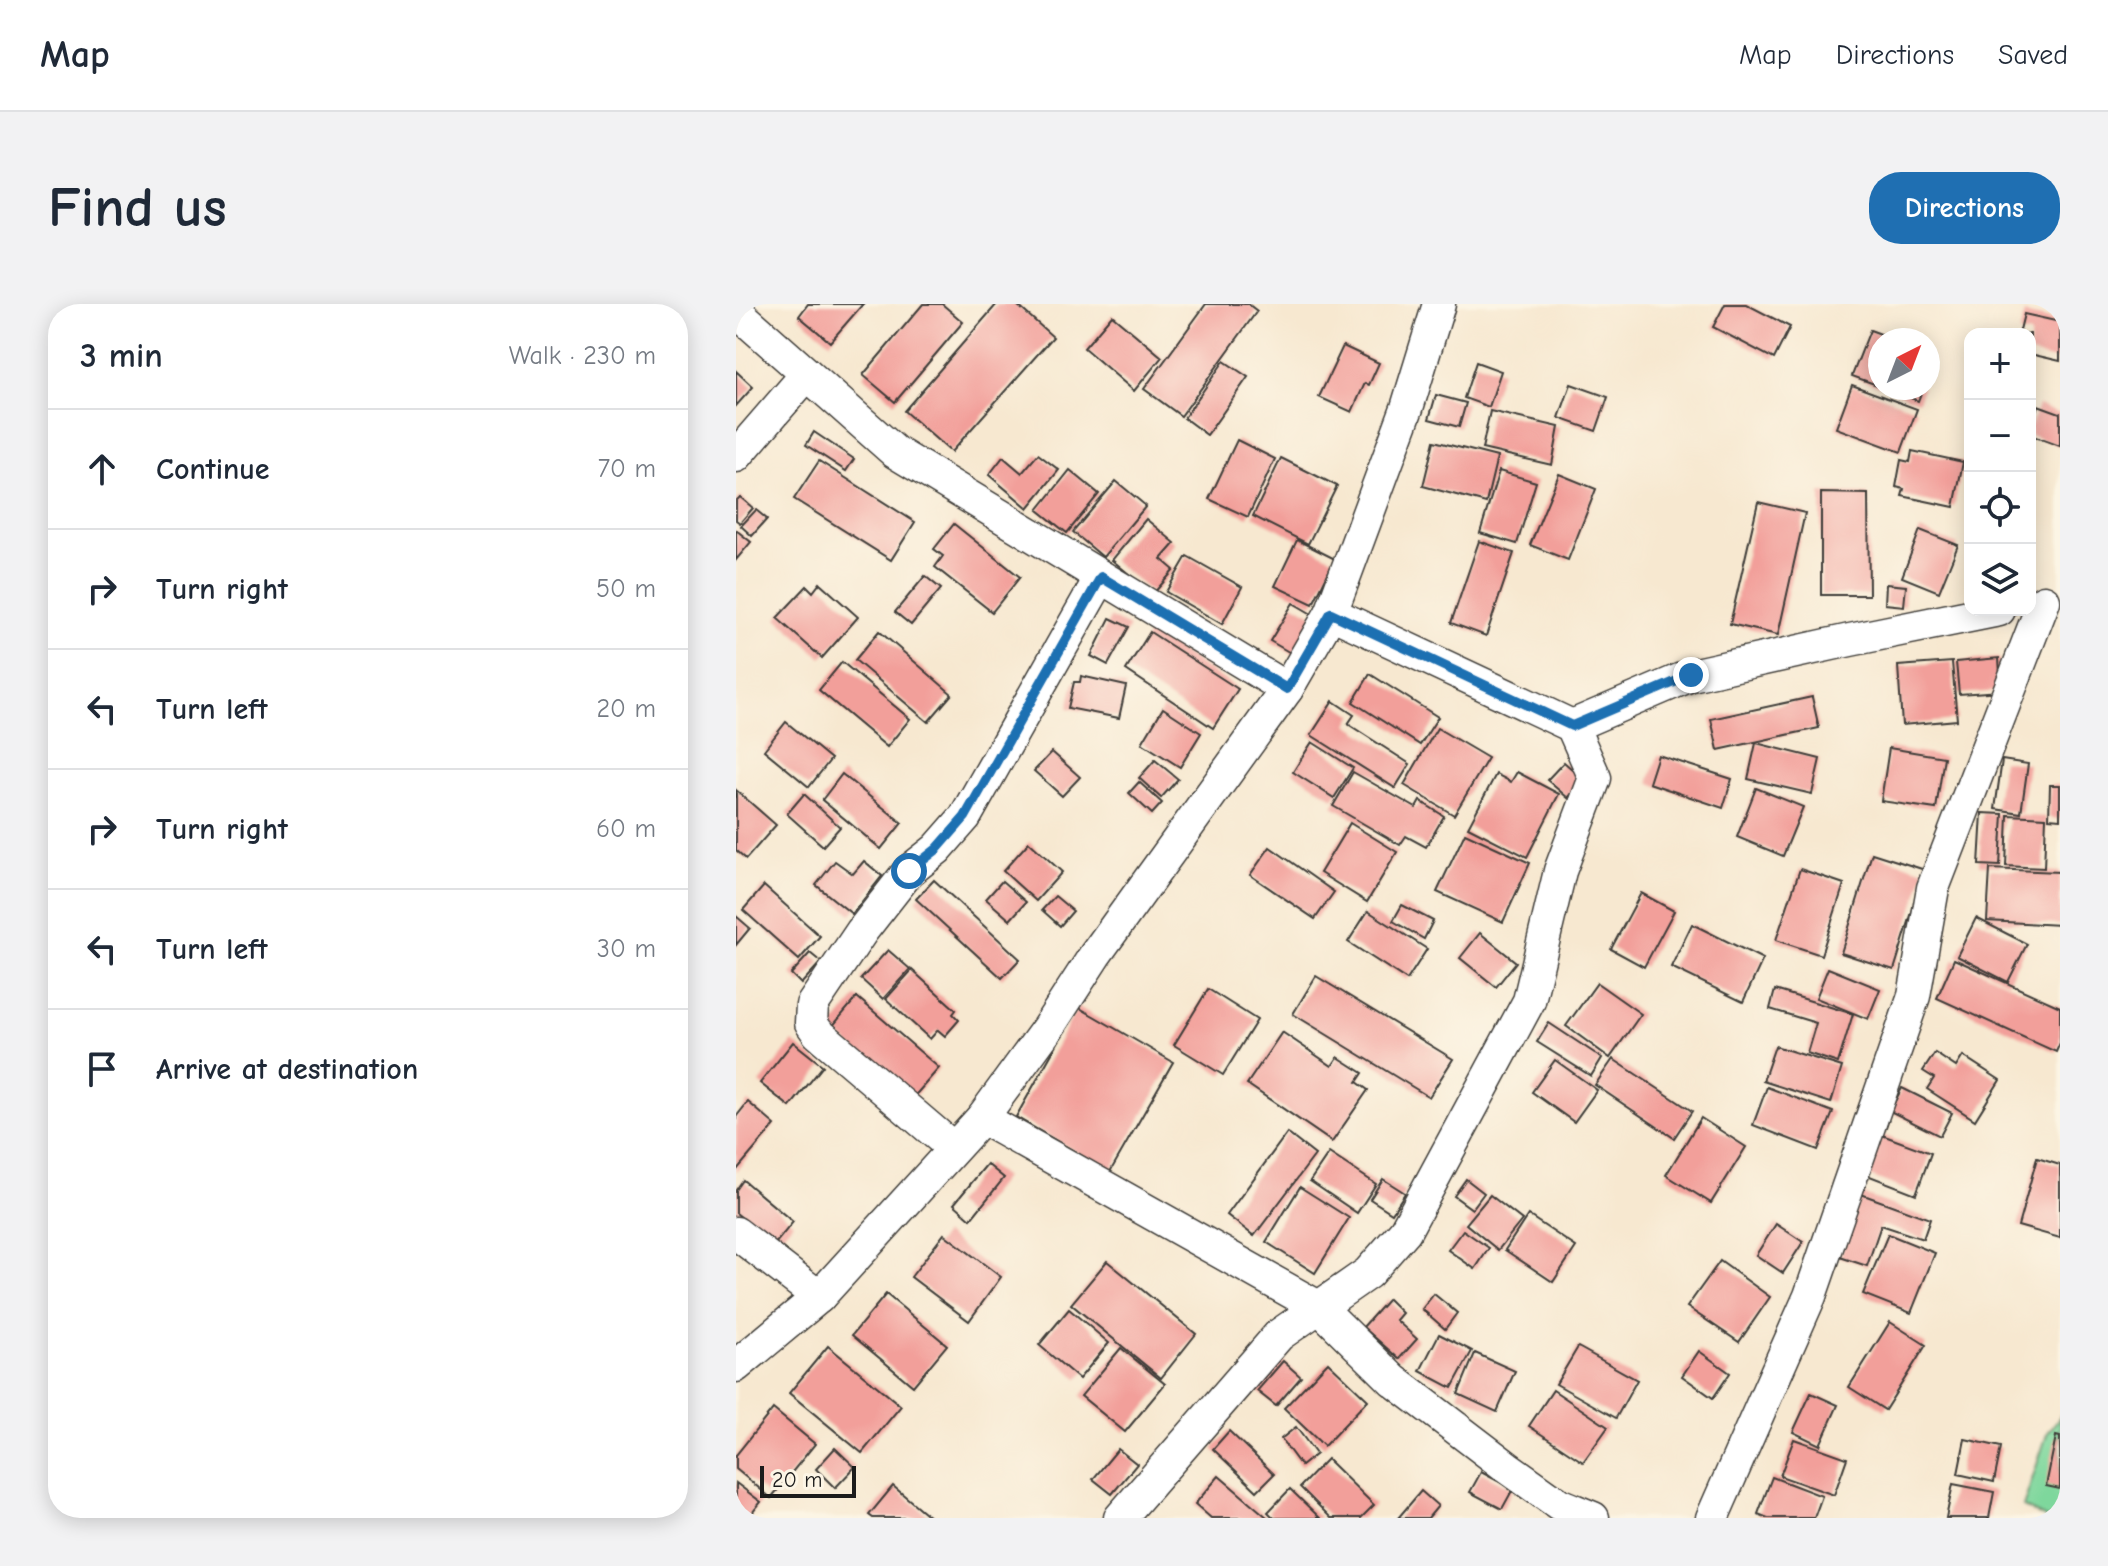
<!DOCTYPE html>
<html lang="en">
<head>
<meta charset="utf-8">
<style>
  :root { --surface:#fff; --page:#f2f2f3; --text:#1f2937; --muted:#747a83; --line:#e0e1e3; --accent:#1f6fb2 }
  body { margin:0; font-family:"Comic Neue",sans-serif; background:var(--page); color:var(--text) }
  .controls { position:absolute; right:24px; top:24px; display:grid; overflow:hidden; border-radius:16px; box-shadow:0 4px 20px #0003 }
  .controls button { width:72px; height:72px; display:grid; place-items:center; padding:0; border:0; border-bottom:2px solid var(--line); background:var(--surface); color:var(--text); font:40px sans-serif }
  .compass { position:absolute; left:1132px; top:24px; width:72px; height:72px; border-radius:50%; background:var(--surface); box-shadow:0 4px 20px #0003; rotate:42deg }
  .scale { position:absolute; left:24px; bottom:20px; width:96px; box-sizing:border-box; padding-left:8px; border:4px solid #1c1c1c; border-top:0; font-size:22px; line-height:28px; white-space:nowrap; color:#1c1c1c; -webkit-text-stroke:6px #fcf5e5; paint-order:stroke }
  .stop { position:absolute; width:24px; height:24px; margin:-18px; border:6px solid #1f6fb2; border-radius:50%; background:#fff }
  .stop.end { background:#1f6fb2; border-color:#fff; box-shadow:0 2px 8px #0008 }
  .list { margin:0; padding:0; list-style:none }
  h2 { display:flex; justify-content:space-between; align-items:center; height:104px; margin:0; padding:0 32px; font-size:34px }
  h2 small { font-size:26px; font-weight:400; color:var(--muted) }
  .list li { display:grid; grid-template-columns:52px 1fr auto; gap:24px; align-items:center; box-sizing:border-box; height:120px; padding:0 32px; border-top:2px solid var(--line) }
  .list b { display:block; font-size:30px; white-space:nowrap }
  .list em { font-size:26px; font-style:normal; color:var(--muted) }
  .icon { flex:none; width:44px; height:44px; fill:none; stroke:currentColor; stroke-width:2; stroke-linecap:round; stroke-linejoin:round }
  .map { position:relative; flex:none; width:1324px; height:1214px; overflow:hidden; border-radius:32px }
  header { display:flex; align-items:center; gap:48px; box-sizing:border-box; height:112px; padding:0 40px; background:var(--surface); border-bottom:2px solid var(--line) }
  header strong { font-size:38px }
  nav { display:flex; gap:44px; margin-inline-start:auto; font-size:28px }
  .intro { display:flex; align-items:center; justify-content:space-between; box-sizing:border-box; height:192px; padding:0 48px }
  h1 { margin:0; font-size:56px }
  .button { padding:20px 36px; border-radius:32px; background:var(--accent); color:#fff; font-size:28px; font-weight:700 }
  main { display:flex; gap:48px; padding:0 48px }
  aside { flex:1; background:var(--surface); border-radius:32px; box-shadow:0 4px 20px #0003 }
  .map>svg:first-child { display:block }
  .green { fill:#7ed79c; stroke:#4d7a5c; stroke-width:2 }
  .building { fill:#f29f9a }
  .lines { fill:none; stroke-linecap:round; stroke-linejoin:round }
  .minor-casing { stroke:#3d3b37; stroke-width:35 }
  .minor { stroke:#fff; stroke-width:32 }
  .route { stroke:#1f6fb2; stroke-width:10 }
</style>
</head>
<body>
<header>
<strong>Map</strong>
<nav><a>Map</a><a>Directions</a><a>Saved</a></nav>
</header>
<div class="intro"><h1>Find us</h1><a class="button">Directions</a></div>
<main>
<aside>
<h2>3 min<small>Walk · 230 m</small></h2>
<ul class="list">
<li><svg class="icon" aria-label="ahead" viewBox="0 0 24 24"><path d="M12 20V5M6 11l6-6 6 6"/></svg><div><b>Continue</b></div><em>70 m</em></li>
<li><svg class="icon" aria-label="right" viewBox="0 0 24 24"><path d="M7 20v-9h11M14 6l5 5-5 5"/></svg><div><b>Turn right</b></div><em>50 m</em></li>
<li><svg class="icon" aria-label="left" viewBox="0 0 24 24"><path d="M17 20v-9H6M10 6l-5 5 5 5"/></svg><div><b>Turn left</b></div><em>20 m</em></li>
<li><svg class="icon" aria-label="right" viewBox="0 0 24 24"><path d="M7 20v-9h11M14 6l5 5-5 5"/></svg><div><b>Turn right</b></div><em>60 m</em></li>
<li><svg class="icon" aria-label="left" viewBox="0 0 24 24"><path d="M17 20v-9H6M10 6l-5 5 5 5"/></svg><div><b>Turn left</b></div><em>30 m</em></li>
<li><svg class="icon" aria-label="arrive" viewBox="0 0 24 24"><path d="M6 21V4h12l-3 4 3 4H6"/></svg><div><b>Arrive at destination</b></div></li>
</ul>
</aside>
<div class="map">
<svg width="1324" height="1214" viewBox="0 0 1324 1214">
  <rect width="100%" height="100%" fill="#fcf5e5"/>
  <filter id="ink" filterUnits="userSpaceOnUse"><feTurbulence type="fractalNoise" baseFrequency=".0125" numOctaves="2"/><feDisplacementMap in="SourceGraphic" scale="16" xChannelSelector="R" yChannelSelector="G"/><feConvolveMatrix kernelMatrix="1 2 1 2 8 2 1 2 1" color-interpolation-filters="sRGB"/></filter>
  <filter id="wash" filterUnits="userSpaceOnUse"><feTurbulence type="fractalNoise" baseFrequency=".006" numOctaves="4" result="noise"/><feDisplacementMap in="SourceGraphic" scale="32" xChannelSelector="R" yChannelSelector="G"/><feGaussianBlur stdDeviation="1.8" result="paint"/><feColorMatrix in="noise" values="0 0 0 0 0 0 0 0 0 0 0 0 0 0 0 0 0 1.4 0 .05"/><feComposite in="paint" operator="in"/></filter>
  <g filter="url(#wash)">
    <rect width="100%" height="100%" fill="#f7e8d0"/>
    <path class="green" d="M1324,1112v102h-14l-23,-11 24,-73z"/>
    <g id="blocks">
      <g class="building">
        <path d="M72,0h55l-33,38 -31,-26z"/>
        <path d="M187,0h19l21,18 -68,80 -32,-27z"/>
        <path d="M261,0h19l37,33 -102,115 -47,-41z"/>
        <path d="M470,0h42l9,7 -76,105 -37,-27z"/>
        <path d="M989,0h21l44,23 -16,32 -61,-32z"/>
        <path d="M1288,10l36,8v39l-30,-7v-20h-11z"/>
        <path d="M376,11l50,42 -28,34 -50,-43z"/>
        <path d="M1134,26l27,10h-17v46l-28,-10z"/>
        <path d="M607,42l36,17 -10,22 -4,-2 -13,29 -33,-15z"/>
        <path d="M488,57l24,16 -41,58 -23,-17z"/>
        <path d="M740,58l25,9 -12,36 -25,-9z"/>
        <path d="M0,67l17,16 -17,19z"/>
        <path d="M835,80l37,13 -12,34 -37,-13z"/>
        <path d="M1116,81l65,24 -16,43 -65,-24z"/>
        <path d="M1150,84h37l-5,13z"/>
        <path d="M700,91l30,8 -7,24 -30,-8z"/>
        <path d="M1302,101l22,8v33l-30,-11v-7z"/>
        <path d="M754,107l69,16 -7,38 -70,-16z"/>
        <path d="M78,128l40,27 -8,12 -40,-26z"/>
        <path d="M501,136l38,19 -27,58 -39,-18z"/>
        <path d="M698,137l63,16 -11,46 -63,-17z"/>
        <path d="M1176,147l51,11 -9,45 -52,-11 2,-7 -8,-2 5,-27 9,2z"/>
        <path d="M302,150l21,16 -31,38 -39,-33 14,-18 19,16z"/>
        <path d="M545,154l56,28 -29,58 -55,-28z"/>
        <path d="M83,157l96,61 -24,38 -97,-61z"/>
        <path d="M334,166l29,24 -32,39 -29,-23z"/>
        <path d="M763,167l37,11 -19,62 -37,-11z"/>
        <path d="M823,170l37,15 -28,71 -38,-15z"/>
        <path d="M380,177l30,25 -43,51 -30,-25z"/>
        <path d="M1085,189l47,1 1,101h-48z"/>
        <path d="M4,193l13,11 -13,15 -4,-3v-19z"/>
        <path d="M1022,198l47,11 -27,122 -48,-11z"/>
        <path d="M20,206l11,9 -15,17 -11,-10z"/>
        <path d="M410,215l29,24 -14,16 13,11 -21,24 -41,-34z"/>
        <path d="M218,220l66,53 -28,35 -57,-45 8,-11 -9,-7z"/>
        <path d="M0,226l15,12 -15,18z"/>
        <path d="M1184,226l38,15 -19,47 -37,-15z"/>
        <path d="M561,236l38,19 -22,45 -38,-18z"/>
        <path d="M743,237l35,12 -28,83 -35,-13z"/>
        <path d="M451,252l55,31 -20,37 -56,-32z"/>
        <path d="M189,272l16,13 -30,36 -16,-13z"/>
        <path d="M84,279l38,34 -36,41 -45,-40 30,-32 6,6z"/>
        <path d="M1150,280l20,2 -2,20 -19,-2z"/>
        <path d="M557,299l24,14 -23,38 -24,-14z"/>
        <path d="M374,314l19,9 -21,38 -17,-9z"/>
        <path d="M143,327l73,63 -24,28 -73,-62z"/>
        <path d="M414,328l88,57 -25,39 -87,-58z"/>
        <path d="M1263,354l2,33 -42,3 -3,-32z"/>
        <path d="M106,358l68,57 -23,28 -68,-57z"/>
        <path d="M1216,358l5,58 -55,5 -4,-59z"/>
        <path d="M634,370l68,43 -18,28 -67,-43z"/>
        <path d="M345,372l45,10 -7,32 -51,-10 6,-26h6z"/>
        <path d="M1076,393l7,31 -101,22 -7,-31z"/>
        <path d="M597,397l21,14 -6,9 62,40 -15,24 -84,-53z"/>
        <path d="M427,404l38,25 -21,34 -38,-24z"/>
        <path d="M50,418l45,37 -22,28 -45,-37z"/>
        <path d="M701,424l51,30 -34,57 -50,-30z"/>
        <path d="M576,438l41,26 -19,30 -41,-26z"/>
        <path d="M1020,439l64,16 -8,35 -64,-15z"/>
        <path d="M1153,444l55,9 -8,52 -55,-8z"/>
        <path d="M316,448l28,25 -18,19 -28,-25z"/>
        <path d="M922,451l74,24 -9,29 -74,-25z"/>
        <path d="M419,456l23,19 -17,19 -22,-20z"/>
        <path d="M1266,456l26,4 -7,49 -26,-4z"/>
        <path d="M828,458l20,18 -16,18 -21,-18z"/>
        <path d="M617,468l63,36 4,-7 24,15 -18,31 -20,-11 -6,9 -67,-39z"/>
        <path d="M781,468l42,22 -32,63 -59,-30 28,-53 15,8z"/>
        <path d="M106,470l60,49 -21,26 -59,-49z"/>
        <path d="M403,478l23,21 -10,11 -23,-21z"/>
        <path d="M1314,481h10v34l-11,-1z"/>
        <path d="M1020,484l47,19 -20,49 -46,-19z"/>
        <path d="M0,486l40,35 -30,34 -10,-9z"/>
        <path d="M68,490l36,33 -17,19 -36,-32z"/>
        <path d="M1246,509l21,1 -3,52 -21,-1z"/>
        <path d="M1272,511l38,2 -2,51 -38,-2z"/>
        <path d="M614,519l47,29 -30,50 -47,-29z"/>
        <path d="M729,529l65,30 -27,59 -66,-30z"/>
        <path d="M293,538l33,30 -26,29 -33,-30z"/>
        <path d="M534,543l64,45 -19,27 -65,-44z"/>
        <path d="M1136,549l53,17 -31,100 -53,-17z"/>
        <path d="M99,557l18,13 11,-13 18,15 -30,38 -36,-29z"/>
        <path d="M1064,565l44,15 -23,71 -45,-15z"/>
        <path d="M1254,565l70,3v53l-73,-4z"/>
        <path d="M198,576l86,79 -18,19 -86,-79z"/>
        <path d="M266,577l24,21 -16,18 -24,-21z"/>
        <path d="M28,582l56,50 -21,24 -56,-50z"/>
        <path d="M905,589l33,18 -30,56 -33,-18z"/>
        <path d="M319,592l18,15 -13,15 -18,-16z"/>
        <path d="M666,601l31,16 -9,18 -31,-18z"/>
        <path d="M632,607l59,38 -20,31 -59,-38z"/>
        <path d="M0,612l14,12 -14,17z"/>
        <path d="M1240,614l51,26 -19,38 -51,-26z"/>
        <path d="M956,620l71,35 -20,43 -72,-35z"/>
        <path d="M744,629l36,29 -20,25 -36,-29z"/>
        <path d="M152,646l22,19 -27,30 -22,-20z"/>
        <path d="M74,649l11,9 -20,22 -10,-10z"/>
        <path d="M1218,655l106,48v36l-4,9 -119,-54z"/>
        <path d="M1092,664l52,21 -12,30 -52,-21z"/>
        <path d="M176,666l44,40 -3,4 6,6 -14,16 -7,-6 -8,9 -44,-40z"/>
        <path d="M580,672l137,83 -24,38 -136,-83z"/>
        <path d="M861,679l44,31 -31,44 -44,-32z"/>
        <path d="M472,685l49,31 -34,55 -49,-30z"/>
        <path d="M1039,686l78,24 -15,49 -31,-10 9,-30 -46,-14z"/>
        <path d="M121,693l82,71 -27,31 -81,-71z"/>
        <path d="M342,703l95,55 -63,110 -94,-55z"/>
        <path d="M813,719l53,35 -11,18 -54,-34z"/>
        <path d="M546,728l50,34 6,-9 25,16 -6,9 11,8 -36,52 -85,-58z"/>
        <path d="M57,738l30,24 -33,41 -30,-24z"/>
        <path d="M1039,742l67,21 -11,36 -68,-22z"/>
        <path d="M1199,749l21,14 7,-11 37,24 -25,40 -48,-31 7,-11 -11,-7z"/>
        <path d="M877,755l79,52 -18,27 -79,-53z"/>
        <path d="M819,756l42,30 -23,32 -42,-30z"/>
        <path d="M1031,783l66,25 -15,38 -65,-25z"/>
        <path d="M1166,784l50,25 -12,23 -50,-25z"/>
        <path d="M12,798l27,23 -39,46v-54z"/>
        <path d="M965,814l45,29 -35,56 -45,-28z"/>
        <path d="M551,829l28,22 -61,81 -27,-21z"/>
        <path d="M1146,831l49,18 -15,41 -49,-19z"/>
        <path d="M593,849l47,31 -19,29 -47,-32z"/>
        <path d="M1301,854l23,7v73l-42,-12z"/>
        <path d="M251,860l17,14 -33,41 -17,-15z"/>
        <path d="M647,875l22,14 -13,20 -22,-14z"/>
        <path d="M730,875l18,14 -12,16 -18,-13z"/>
        <path d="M7,876l50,42 -18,22 -39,-31v-23z"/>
        <path d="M564,883l49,31 -34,55 -49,-31z"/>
        <path d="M1125,890l69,25 -7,20 -42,-14 -14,41 -27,-9z"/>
        <path d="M754,891l32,25 -24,30 -32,-26z"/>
        <path d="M792,911l48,32 -23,35 -48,-32z"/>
        <path d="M1040,920l27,18 -20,31 -27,-18z"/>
        <path d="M727,926l26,18 -14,21 -27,-19z"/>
        <path d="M208,930l57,43 -32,44 -58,-44z"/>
        <path d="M1152,930l47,19 -24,60 -48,-19z"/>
        <path d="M371,957l89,73 -35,44 -90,-74z"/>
        <path d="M984,957l50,36 -31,45 -52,-35z"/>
        <path d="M150,990l61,51 -34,41 -61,-51z"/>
        <path d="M698,990l23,19 -12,16 -23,-20z"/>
        <path d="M652,995l14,14 -6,7 21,19 -18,20 -36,-32z"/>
        <path d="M333,1005l40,34 -30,36 -40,-34z"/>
        <path d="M1154,1018l36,23 -41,65 -36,-23z"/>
        <path d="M703,1030l33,17 -20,37 -32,-17z"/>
        <path d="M92,1042l73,60 -39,47 -73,-60z"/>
        <path d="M842,1043l59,33 -21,38 -60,-34z"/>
        <path d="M385,1044l44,36 -40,48 -44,-36z"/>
        <path d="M963,1047l31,22 -17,25 -31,-22z"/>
        <path d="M739,1049l40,18 -18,41 -39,-18z"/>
        <path d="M547,1057l18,16 -25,29 -19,-15z"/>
        <path d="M592,1058l40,38 -44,46 -40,-38z"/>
        <path d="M817,1086l55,37 -25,35 -54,-36z"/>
        <path d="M1075,1089l27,12 -18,40 -27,-13z"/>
        <path d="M37,1105l42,35 -44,54 -35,-29v-14z"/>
        <path d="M560,1123l20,27 -15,12 -20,-27z"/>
        <path d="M493,1127l45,43 -17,17 -44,-42z"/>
        <path d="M1320,1132l4,1v52l-14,-3z"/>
        <path d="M1058,1135l53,19 -13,37 -54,-19z"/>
        <path d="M1229,1135l36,8 -7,35 -36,-8z"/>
        <path d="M99,1144l20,19 -20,21 -19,-19z"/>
        <path d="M382,1145l19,15 -25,30 -19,-15z"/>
        <path d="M591,1155l47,46 -13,13h-30l-31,-31z"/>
        <path d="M745,1168l32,17 -11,20 -32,-17z"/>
        <path d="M483,1172l49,42h-57l-16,-14z"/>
        <path d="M1036,1173l50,19 -8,22h-46l-10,-4z"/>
        <path d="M0,1179l25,19 -13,16h-12z"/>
        <path d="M1217,1180l41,8 -5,26h-43z"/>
        <path d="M157,1182l38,32h-58l-4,-3z"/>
        <path d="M554,1185l30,29h-46l-6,-6z"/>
        <path d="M685,1187l17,15 -10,12h-30z"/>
      </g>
    </g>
  </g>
  <g filter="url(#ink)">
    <use href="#blocks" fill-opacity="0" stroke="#3d3b37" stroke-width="2"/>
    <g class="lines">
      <defs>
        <g id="minor">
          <path d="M0,7l159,141 392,237"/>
          <path d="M0,152l71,-82"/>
          <path d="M836,422l119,-51 159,-35 149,-30"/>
          <path d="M246,814l338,190 73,72 114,87 52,37 34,14"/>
          <path d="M217,844l-135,-115 -7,-10 1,-18 50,-74 47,-60 28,-22 28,-32 136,-240"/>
          <path d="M0,929l83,64"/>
          <path d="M0,1062l83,-69 163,-179 65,-89 48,-74 192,-266 44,-76 76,-205 32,-104"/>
          <path d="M384,1214l159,-183 89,-62 37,-42 124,-230 31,-130 35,-93 -23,-52 -241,-113"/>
          <path d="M976,1214l98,-222 104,-300 19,-108 111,-287"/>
        </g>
      </defs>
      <use href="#minor" class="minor-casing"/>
      <use href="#minor" class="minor"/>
    </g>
  </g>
  <g class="lines" filter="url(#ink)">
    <path class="route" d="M173,567l28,-22 28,-32 136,-240 186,112 44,-76 241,113 119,-51"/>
  </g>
</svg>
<div class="controls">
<button>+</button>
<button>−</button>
<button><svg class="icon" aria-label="locate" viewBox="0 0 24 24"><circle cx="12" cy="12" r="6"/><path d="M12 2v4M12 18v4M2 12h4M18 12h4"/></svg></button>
<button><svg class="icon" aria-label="layers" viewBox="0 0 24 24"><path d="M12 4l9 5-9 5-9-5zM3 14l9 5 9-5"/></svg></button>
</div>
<svg class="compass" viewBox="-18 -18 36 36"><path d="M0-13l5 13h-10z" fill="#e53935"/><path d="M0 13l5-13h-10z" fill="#747a83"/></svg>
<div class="scale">20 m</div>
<div class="stop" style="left:173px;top:567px"></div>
<div class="stop end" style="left:955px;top:371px"></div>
</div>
</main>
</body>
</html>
